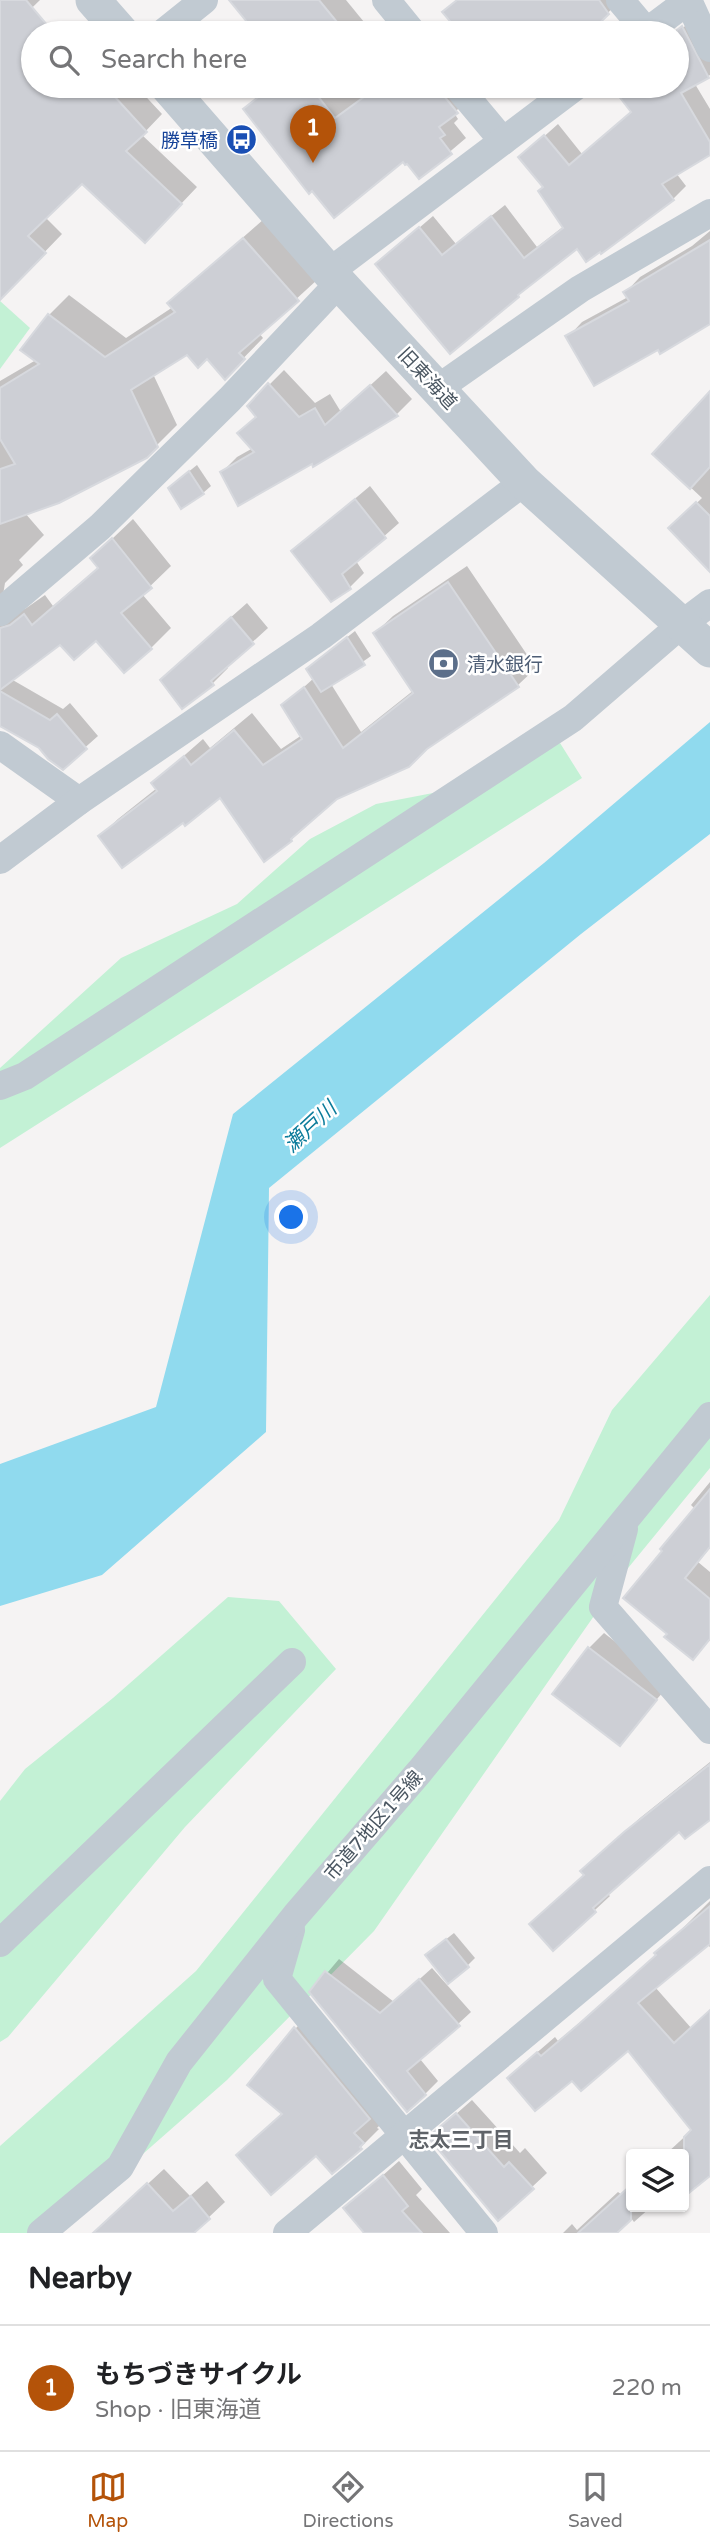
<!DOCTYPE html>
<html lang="en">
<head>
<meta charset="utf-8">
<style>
  :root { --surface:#fff; --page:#f2f2f2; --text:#202124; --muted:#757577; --line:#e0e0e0; --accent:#b45309 }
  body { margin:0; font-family:"Varela Round","Noto Sans JP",sans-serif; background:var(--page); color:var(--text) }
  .controls { position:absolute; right:21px; bottom:21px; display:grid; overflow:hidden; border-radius:7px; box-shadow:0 2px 5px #0004 }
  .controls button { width:63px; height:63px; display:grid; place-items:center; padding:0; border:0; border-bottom:2px solid var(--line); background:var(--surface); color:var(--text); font:35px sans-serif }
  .you { position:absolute; left:292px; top:1218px; width:24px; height:24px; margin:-18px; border:5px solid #fff; border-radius:50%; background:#1a73e8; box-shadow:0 0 0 10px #1a73e833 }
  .badge { display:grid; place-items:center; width:46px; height:46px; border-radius:50%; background:var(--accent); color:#fff; font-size:23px; font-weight:700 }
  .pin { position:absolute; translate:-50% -58px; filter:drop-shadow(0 2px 4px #0008) }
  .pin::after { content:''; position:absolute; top:37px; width:24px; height:21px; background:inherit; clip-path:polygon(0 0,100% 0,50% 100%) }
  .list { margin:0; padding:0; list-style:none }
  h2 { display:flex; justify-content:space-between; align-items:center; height:91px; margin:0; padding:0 28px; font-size:30px }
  h2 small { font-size:23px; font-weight:400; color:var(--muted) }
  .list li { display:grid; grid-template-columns:46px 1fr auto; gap:21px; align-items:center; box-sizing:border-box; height:126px; padding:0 28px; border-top:2px solid var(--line) }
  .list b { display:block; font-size:26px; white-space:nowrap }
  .list p { margin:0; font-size:23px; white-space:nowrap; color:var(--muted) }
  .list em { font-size:23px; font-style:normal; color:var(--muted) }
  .icon { flex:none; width:38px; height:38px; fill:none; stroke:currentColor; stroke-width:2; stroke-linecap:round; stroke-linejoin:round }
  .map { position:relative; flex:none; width:710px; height:2233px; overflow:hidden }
  .search { position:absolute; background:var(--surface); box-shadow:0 2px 5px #0004; left:21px; right:21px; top:21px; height:77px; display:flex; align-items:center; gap:18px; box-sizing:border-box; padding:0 24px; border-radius:38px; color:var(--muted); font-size:26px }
  .sheet { height:217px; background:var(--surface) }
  nav { display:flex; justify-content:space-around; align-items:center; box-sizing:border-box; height:98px; border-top:2px solid var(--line); background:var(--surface); font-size:19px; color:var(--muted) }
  nav a { display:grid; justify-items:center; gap:4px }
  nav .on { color:var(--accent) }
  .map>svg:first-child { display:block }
  .green { fill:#c3f1d5 }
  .water { fill:#90daee }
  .shadow { fill:#0003 }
  .building { fill:#cdcfd5; stroke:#d7d9de; stroke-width:2 }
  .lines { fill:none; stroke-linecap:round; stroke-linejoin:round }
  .minor { stroke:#c1cad2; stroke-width:28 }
  .tertiary { stroke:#c1cad2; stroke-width:35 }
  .labels { text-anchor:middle; stroke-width:5; stroke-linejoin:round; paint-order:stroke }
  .transit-label { font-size:19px; fill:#164399; stroke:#fff; text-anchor:end }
  .street-label { font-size:19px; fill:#4a5661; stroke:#fff }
  .service-label { font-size:19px; fill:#4e5e75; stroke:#fff; text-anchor:start }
  .water-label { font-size:21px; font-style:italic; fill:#0c7c9b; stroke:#fff }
  .neighbourhood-label { font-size:21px; font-weight:bold; fill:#5f6368; stroke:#fff }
</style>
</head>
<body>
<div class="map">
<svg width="710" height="2233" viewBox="0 0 710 2233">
  <rect width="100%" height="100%" fill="#f5f3f3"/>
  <g class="green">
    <path d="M0,301l30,27 -30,41z"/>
    <path d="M560,743l22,35 -582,370v-80l121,-110 116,-54 73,-65 66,-35 57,-11z"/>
    <path d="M710,1295v173l-86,105 -250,358 -147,149 -174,153h-53v-87l196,-175 363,-451 53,-110z"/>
    <path d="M228,1597l51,4 57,68 -151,158 -177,210 -8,5v-241l25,-32 88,-71z"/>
  </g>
  <path class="water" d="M710,722v112l-129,100 -312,254 -3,244 -164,143 -102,31v-142l156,-57 77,-293 311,-251z"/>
  <g class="shadow">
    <path d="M0,0h40l-37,36 30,33v17h103l26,28 -20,21 55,52 -36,38 -79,-44 -37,36 17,17 -55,57 -7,-6z"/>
    <path d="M232,0h114l27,33h-114z"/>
    <path d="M457,0h164l-34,33h-4l-4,-5 -8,5h-109l-17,-20z"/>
    <path d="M697,20l13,25v30l-15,9 15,25v45l-34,19 10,13 -13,13 -71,52 -25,-5 -59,49 -141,-31 56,-48 23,28 49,-39 32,42 27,-21 -19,-39 -24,-30 37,-33 24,30 51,-43 -20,-25h64v-53h-5z"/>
    <path d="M256,86h207l8,10 -17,17 4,6 -4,4 12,15 -46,39 -13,-16 -162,-52 17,-16z"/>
    <path d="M480,86h20l-9,6 -3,-5 -4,3z"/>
    <path d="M264,219l53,61 -58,53 4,5 -38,39 -17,-20 -21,-5 -34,22 24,51 -31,31 -121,57 19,22 -25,25 4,5 -18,18 -2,12 22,14 20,-14 8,11 46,-39 -7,-9 41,-39 38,47 -29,28 29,34 -20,20 -55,-9 -35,3 -50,37 52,30 7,-6 28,33 -35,31 -23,-20 -40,-23v-343l36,-21 -13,-10 26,-35 20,-20 57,43 47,-31 -3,-3 20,-20z"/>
    <path d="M710,231v91l-51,26 -91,-11 14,-15 46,-25 -2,-5 14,-15 52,-31z"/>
    <path d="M284,370l31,33 15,-9 11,18 45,-41 26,28 -15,15 -83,50 -1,-2 -91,10 15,-15 16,-9 -14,-15 18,-17 12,-31z"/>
    <path d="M710,394v161l-39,-27 31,-30 -47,-44z"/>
    <path d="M197,465l14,21 -8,7 -26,-12z"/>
    <path d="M370,486l29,37 -43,38 8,12 -14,14 -18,12 -39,-48z"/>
    <path d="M467,566l69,102 -18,17 -181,113 -46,42 -71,-44 -37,25 -83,15 18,-17 39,-31 -4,-5 50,-44 7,9 42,-35 29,36 21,-14 -18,-30 30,-27 2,-16 39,-31 16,25 -40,28 30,48 53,-42 -39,-57 18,-17z"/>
    <path d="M247,603l21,25 -42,38 2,2 -15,15 -36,-18z"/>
    <path d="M710,1482v66l-12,14 12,10v68l-17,18 -26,-21 28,-128 -4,-4z"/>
    <path d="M604,1633l66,51 -51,59 -30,-95z"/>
    <path d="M710,1762v56l-31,11 -72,64 3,3 -57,53 32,-75 12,-17 43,-39z"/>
    <path d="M710,1901v46l-3,-3 -52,43 37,42 18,-18v163l-26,21v-41h-18l27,-25 -64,-80 -57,29 -46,-16 29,-25 3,4 40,-34 59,-53z"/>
    <path d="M454,1933l21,25 -8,8 -32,-18z"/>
    <path d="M339,1959l55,43 38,-34 39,44 -51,47 18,22 -13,13 -114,-102z"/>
    <path d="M314,2010l67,114 -4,4 2,1 -19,19 -44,6 -78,1 45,-43 -33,-27 46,-57z"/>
    <path d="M472,2100l48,53 5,-5 22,25 -15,14 -102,-50z"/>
    <path d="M399,2161l23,28 -6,6 34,38h-84l-20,-25z"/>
    <path d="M164,2169l26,27 17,-15 18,21 -33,31h-86l-5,-6z"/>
    <path d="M631,2186v21h20l-17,15 -3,-4 -16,15h-52l9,-9 5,6 41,-38 4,3z"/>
  </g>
  <g class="building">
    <path d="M0,0h26l28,33h-21v53h72l42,46 -21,19 56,53 -37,39 -63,-59 -54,52 18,17 -46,47z"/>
    <path d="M229,0h90l27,33h-90z"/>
    <path d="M457,0h142l10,14 -20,19h-129l-18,-21z"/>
    <path d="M682,26l27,52 -28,15 29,49v13l-48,29 12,16 -73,54 -1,-2 -14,10 -9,-13 -59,46 1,2 -69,57 -75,-90 44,-37 23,28 49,-39 33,42 39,-30 -25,-37 5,-4 -25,-30 26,-22 25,30 62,-53 -20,-26h66v-56z"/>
    <path d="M272,86h38l25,32 44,-32h62l3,10 14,17 -19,14 6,8 -5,3 12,16 -33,25 -12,-15 -2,1 -2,-3 -69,56 -22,-27 -3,3 -66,-85z"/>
    <path d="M243,238l56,63 -60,52 6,6 -20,21 -18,-21 -9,9 -11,-13 -56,35 27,57 -11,11 -88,45 -59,21v-55l15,-5 -15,-25v-51l39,-24 -19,-14 28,-36 57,43 70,-45 -8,-9z"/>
    <path d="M710,240v84l-50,30 -2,-4 -64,36 -29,-50 64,-35 -6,-9z"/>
    <path d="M268,383l31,34 16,-9 10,17 45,-40 28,31 -85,51 -1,-3 -74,42 -18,-34 34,-20 -17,-19 19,-16 -9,-11z"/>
    <path d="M710,391v76l-20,22 -38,-35z"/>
    <path d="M189,471l15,23 -23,15 -13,-21z"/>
    <path d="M355,499l31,39 -44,36 9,15 -20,13 -40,-51z"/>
    <path d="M696,502l14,14v56l-42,-44z"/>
    <path d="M112,538l40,50 -31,25 31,36 -28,24 -28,-32 -22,19 -14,-15 -60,45v-62l10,-3 14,-11 8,11 66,-57 -8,-10z"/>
    <path d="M448,582l71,105 -92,62 -18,18 -72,32 -46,40 1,2 -28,21 -44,-64 -35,28 -2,-3 -61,45 -24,-32 59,-45 -6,-8 33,-27 7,9 43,-35 29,35 39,-26 -21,-34 23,-18 39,61 70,-55 -40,-60z"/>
    <path d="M231,617l23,27 -43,37 3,4 -32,24 -22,-29z"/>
    <path d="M347,637l18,28 -44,27 -15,-23z"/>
    <path d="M0,691l50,29 7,-6 30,35 -24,21 -15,-11 -9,-11 -39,-22z"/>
    <path d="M710,1489v58l-25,31 25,21v40l-17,21 -29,-23 3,-3 -44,-36 39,-47 -2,-2z"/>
    <path d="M588,1647l69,53 -37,46 -68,-52z"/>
    <path d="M710,1764v56l-25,19 -6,-7 -86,76 3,4 -43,39 -24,-27 55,-49 -4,-4 44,-39z"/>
    <path d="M710,1906v38l-72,59 36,40 36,-33v166l-26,21v-60l7,-7 -63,-79 -47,40 -9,-10 -37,30 -28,-33 30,-26 4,4 39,-33 76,-68 -2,-2z"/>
    <path d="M446,1939l23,28 -21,17 -23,-29z"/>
    <path d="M325,1971l55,42 39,-34 41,47 -53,45 19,24 -19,17 -98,-120z"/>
    <path d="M294,2027l76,92 -16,14 10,10 -4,4 2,2 -30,25 -16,-18 -45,39 -35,-40 46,-41 -35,-29z"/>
    <path d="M456,2113l48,54 5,-5 25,27 -36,32 -70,-84z"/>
    <path d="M383,2175l25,31 -6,5 20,22h-58l-21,-25z"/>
    <path d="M147,2183l26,28 18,-15 19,23 -16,14h-101z"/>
    <path d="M631,2185v35l-14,13h-39z"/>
  </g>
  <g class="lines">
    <g class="minor">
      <path d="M386,0l27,33"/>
      <path d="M620,0l27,32"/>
      <path d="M688,0l22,48"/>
      <path d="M163,33l41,-33"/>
      <path d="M645,33l44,-33"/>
      <path d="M457,86l46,55"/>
      <path d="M329,272l247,-186"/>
      <path d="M437,389l143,-100 130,-76"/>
      <path d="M0,612l100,-85 130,-128 109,-116"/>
      <path d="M0,745l79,56"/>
      <path d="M0,860l79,-59 242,-165 203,-154"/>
      <path d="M0,1086l25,-10 548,-358 109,-94 28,-21"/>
      <path d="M624,1529l-21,78 107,123"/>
      <path d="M291,1930l-14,49 207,254"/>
      <path d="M0,1943l292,-281"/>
      <path d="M41,2233l79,-66 59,-105 117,-147 124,-144 290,-355"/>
      <path d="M287,2233l423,-353"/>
    </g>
    <g class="tertiary">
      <path d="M93,0l29,33"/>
      <path d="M167,86l162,186 195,210 186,168"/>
    </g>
  </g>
  <defs>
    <symbol id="bus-disc" viewBox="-11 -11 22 22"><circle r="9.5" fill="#1a4fb4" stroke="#fff"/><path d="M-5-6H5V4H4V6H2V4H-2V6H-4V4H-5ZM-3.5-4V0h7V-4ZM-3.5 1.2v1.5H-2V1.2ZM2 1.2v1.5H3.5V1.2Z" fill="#fff"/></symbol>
    <symbol id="bank-disc" viewBox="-11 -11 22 22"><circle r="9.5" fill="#5c6f8a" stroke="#fff"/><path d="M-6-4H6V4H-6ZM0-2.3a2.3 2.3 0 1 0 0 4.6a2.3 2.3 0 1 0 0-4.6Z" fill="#fff"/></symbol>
  </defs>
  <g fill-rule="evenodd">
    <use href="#bus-disc" x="224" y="122" width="35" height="35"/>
    <use href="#bank-disc" x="426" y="646" width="35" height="35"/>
  </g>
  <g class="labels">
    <g class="transit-label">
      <text x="218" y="147">勝草橋</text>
    </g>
    <g class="street-label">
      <text transform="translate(428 378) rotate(47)" y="7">旧東海道</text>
      <text transform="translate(373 1825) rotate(-49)" y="7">市道7地区1号線</text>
    </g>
    <g class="service-label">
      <text x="467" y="671">清水銀行</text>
    </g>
    <g class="water-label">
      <text transform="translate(310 1127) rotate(-43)" y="7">瀬戸川</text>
    </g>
    <g class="neighbourhood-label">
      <text x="461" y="2147">志太三丁目</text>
    </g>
  </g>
</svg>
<div class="controls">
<button><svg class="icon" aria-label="layers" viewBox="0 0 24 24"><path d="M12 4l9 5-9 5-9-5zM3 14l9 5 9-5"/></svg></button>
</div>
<div class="you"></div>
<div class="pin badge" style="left:313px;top:163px">1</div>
<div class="search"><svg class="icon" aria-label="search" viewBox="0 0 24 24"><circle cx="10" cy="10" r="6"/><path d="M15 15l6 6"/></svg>Search here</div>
</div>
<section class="sheet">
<h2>Nearby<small></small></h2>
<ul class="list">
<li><span class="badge">1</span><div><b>もちづきサイクル</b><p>Shop · 旧東海道</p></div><em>220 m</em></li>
</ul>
</section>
<nav>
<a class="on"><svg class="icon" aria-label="map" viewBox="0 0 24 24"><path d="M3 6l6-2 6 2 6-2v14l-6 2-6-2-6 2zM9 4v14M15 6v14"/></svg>Map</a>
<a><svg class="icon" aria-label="directions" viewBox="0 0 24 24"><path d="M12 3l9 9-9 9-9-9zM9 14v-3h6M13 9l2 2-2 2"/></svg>Directions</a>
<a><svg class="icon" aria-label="saved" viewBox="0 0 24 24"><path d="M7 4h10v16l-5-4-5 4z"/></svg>Saved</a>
</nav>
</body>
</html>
